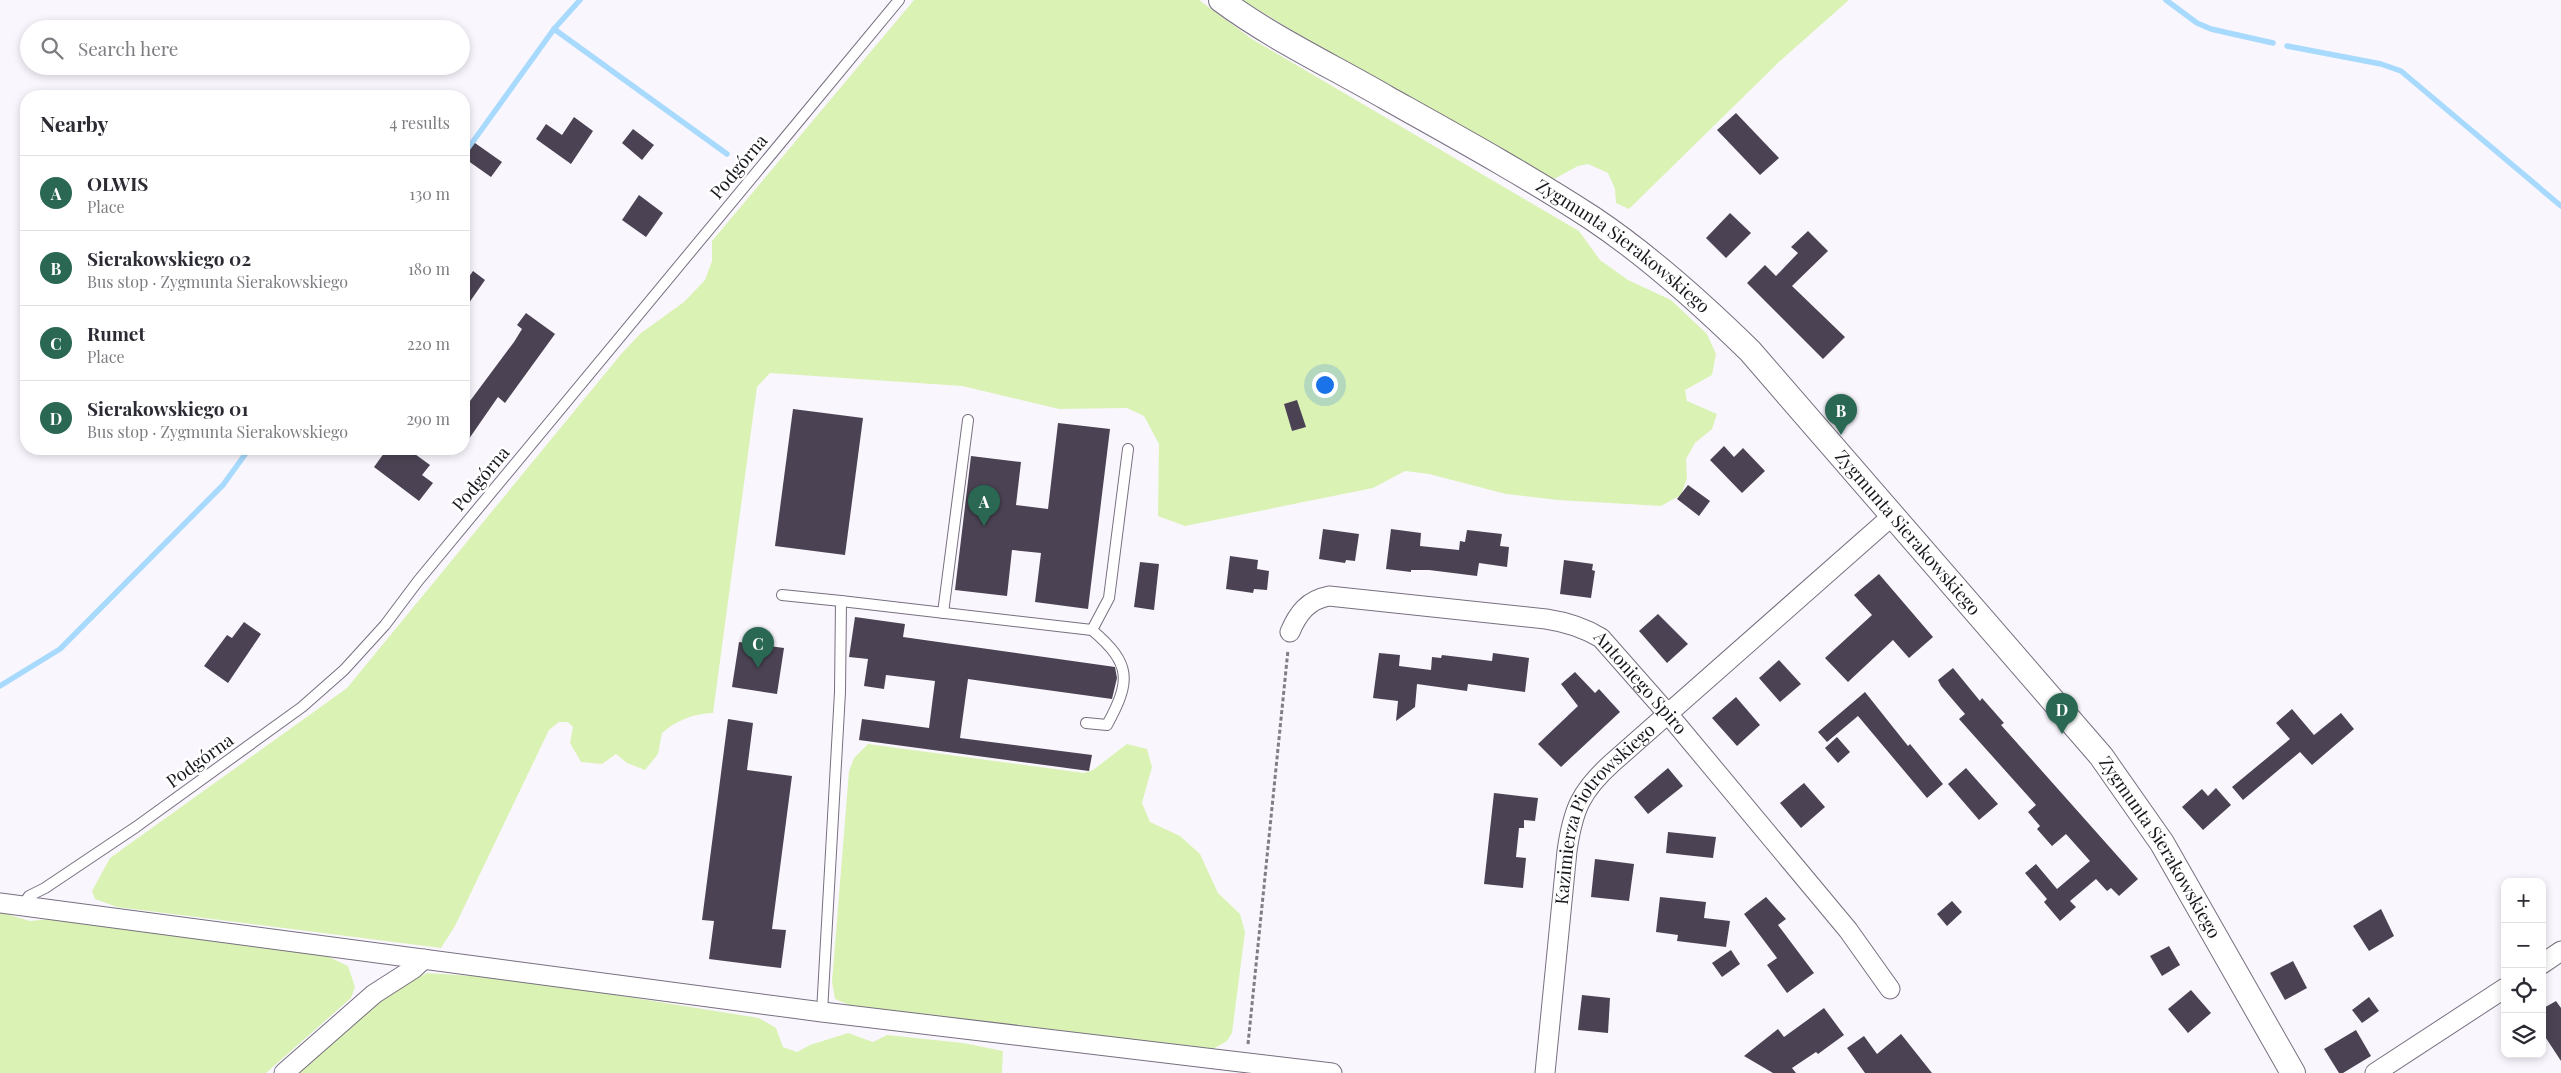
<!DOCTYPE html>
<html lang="en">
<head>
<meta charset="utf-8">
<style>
  :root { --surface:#fff; --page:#f7f7f7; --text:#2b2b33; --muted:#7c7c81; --line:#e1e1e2; --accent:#2a6854 }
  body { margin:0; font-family:"Playfair Display",serif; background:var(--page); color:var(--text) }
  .controls { position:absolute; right:15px; bottom:15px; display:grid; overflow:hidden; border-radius:10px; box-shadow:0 2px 8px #0003 }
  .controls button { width:45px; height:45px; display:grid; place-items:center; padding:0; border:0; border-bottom:1px solid var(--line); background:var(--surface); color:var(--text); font:25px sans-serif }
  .you { position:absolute; left:1324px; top:384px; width:18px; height:18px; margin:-12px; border:4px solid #fff; border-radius:50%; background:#1a73e8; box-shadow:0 0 0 8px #1a73e833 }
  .badge { display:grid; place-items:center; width:32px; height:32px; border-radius:50%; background:var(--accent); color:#fff; font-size:16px; font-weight:700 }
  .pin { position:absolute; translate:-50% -41px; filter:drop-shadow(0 1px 2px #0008) }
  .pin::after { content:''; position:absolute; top:26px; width:18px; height:15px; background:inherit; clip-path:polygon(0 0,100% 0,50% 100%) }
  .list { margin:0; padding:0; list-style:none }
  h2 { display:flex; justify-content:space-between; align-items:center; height:65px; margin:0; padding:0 20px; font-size:21px }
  h2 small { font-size:16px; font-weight:400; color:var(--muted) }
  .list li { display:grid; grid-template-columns:32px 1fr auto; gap:15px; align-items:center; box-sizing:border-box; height:75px; padding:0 20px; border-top:1px solid var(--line) }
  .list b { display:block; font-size:19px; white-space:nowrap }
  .list p { margin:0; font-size:16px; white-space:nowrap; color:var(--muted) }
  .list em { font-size:16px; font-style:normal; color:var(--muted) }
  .icon { flex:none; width:28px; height:28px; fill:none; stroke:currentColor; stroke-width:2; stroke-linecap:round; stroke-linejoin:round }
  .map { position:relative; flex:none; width:2561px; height:1073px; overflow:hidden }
  .search { position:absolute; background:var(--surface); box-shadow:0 2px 8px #0003; left:20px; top:20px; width:450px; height:55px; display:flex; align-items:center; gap:12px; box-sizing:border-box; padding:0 18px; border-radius:28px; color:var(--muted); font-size:19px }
  .panel { position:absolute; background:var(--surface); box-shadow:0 2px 8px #0003; left:20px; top:90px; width:450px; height:365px; border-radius:20px }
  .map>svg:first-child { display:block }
  .green { fill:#dbf2b5 }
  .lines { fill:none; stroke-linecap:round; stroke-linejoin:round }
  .stream { stroke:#a7dafd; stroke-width:5.5 }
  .building { fill:#4b4353 }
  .service-casing { stroke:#776f7f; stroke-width:12 }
  .minor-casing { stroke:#776f7f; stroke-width:21 }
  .tertiary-casing { stroke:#776f7f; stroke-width:26 }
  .path { stroke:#807d83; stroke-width:3; stroke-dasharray:4 2.5; stroke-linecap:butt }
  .service { stroke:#fff; stroke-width:10 }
  .minor { stroke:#fff; stroke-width:19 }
  .tertiary { stroke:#fff; stroke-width:24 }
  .labels { text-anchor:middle; stroke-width:5; stroke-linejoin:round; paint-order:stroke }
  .street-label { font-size:18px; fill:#19161c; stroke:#fff }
</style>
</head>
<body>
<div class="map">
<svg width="2561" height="1073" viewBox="0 0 2561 1073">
  <rect width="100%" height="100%" fill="#faf6fe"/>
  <g class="green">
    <path d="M914,0h285l53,39 327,192 21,29 28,20 43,20 36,34 9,20 -4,21 -27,15 2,11 30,13 -5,15 -17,14 -9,16 1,19 -6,17 -20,11 -103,-6 -52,-6 -77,-20 -24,-3 -32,17 -188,38 -27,-10 1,-72 -15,-28 -17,-8 -68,1 -97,-23 -192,-13 -13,14 -44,326c-20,1 -36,7 -51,20l-4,21 -13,16 -18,-7 -11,-9 -14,10 -21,-2 -11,-19 3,-16 -5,-5h-9l-10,8 -94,196 -14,22 -324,-41 -22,-8 -3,-8 18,-33 237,-170 275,-335 19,-20 43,-31 21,-22 7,-19v-20z"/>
    <path d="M1242,0h607l-69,61 -151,148 -13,-6 -1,-14 -7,-16 -20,-9 -10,2 -24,13h-17z"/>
    <path d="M868,744l216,29 9,-3 34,-26 20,5 5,18 -10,36 8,19 30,14 20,18 18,39 22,21 5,18 -13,101 -5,8 -14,8 -364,-44 -14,-6 -3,-17 17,-211 5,-13z"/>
    <path d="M0,912l30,9 20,-2 275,36 23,11 7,21 -4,11 -85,75h-266z"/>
    <path d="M427,973l89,6 243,39 17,10 7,19 14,5 13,-7 38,-12 25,9 14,-7 76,8 40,8 -1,22h-703c43,-39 75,-75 128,-100z"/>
  </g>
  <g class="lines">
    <g class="stream">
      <path d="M2166,0l31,23 14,6 62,14"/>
      <path d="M554,29l173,125"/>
      <path d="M2287,46l94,18 20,7 160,135"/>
      <path d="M464,154l90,-125 26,-29"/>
      <path d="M0,686l60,-37 163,-164 26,-36"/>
    </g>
  </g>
  <g class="building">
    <path d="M1736,113l43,45 -19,17 -43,-45z"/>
    <path d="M574,117l19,14 -22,33 -35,-25 10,-15 16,11z"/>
    <path d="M633,129l21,16 -12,15 -20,-17z"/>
    <path d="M475,143l27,19 -11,15 -27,-19z"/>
    <path d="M639,195l24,18 -17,24 -24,-17z"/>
    <path d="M1730,213l21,20 -25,25 -20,-20z"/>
    <path d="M1808,231l20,20 -36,35 53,51 -22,22 -76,-76 18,-18 11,11 22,-23 -7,-6z"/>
    <path d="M473,271l12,9 -21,30v-26z"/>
    <path d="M526,313l29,21 -50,69 -7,-6 -34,49v-50l6,5 44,-59 8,-13 -5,-4z"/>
    <path d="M1297,400l9,27 -14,4 -8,-27z"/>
    <path d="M793,409l70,9 -18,137 -70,-9z"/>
    <path d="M1058,423l52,6 -22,180 -53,-7 6,-49 -29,-3 -5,46 -52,-6 16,-134 50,6 -5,43 32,4z"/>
    <path d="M1724,446l10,11 9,-9 22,23 -23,22 -32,-33z"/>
    <path d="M387,449h21l22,16 -8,10 11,8 -14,18 -45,-34z"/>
    <path d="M1688,485l22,16 -11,15 -22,-17z"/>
    <path d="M1323,529l36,5 -4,27 -9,-1 -1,3 -26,-4z"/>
    <path d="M1391,529l30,4 -1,13 39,4 1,-9 5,1 2,-12 35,4 -2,12 9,1 -2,20 -28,-4 -2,13 -48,-6h-18v2l-25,-3z"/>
    <path d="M1230,556l28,4 -1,9 12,2 -2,19 -13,-1 -1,4 -27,-4z"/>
    <path d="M1564,560l29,4 -1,6 3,1 -4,27 -31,-4z"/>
    <path d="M1140,562l19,2 -5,46 -20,-3z"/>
    <path d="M1879,574l54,63 -24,21 -16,-18 -45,42 -23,-24 47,-43 -18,-20z"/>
    <path d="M1658,614l30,30 -21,19 -28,-32z"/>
    <path d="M855,617l50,7 -2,13 212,30 2,11 -5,21 -144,-20 -8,59 132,17 -3,16 -230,-31 3,-21 67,9 6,-47 -49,-6 -2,14 -20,-3 4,-27 -19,-2z"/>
    <path d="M244,622l17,12 -33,49 -24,-17 23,-31 5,3z"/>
    <path d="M739,642l45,6 -7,46 -45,-7z"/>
    <path d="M1379,653l21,2 -1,11 32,4 1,-13 9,1 1,-3 50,6 1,-8 36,5 -4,34 -57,-8 -1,7 -50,-7 -2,23 -19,14 2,-20 -25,-3z"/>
    <path d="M1779,660l22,24 -21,18 -21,-24z"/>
    <path d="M1953,668l27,33 2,-3 22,25 -3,2 137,154 -19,17 -8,-8 -4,3 -11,-12 -26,22 6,6 -16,14 -16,-19 3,-3 -22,-26 11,-9 21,25 33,-28 -24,-27 -14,12 -15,-17 3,-3 -12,-14 8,-7 -77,-86 6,-5 -24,-28 -3,-6z"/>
    <path d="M1575,672l20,21 4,-4 21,23 -59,55 -23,-23 40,-38 -17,-22z"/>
    <path d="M1865,692l43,54 2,-2 33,40 -16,14 -69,-82 -31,26 -9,-10z"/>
    <path d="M1736,697l24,28 -23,21 -25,-28z"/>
    <path d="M2292,709l22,26 27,-22 13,16 -42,36 -12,-13 -57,48 -11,-13 58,-48 -14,-16z"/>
    <path d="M728,719l25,4 -6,47 45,6 -20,153 14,1 -5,38 -72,-9 5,-38 -12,-1z"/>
    <path d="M1837,737l13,15 -12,11 -13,-15z"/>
    <path d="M1668,768l15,18 -35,28 -14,-17z"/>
    <path d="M1966,768l32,36 -19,16 -31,-36z"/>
    <path d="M1804,783l21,24 -24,21 -21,-25z"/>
    <path d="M2216,788l15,17 -28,25 -21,-23 20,-18 6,7z"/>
    <path d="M1494,793l44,5 -3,23 -11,-1v8h-5l-3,29 10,1 -3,30 -39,-4z"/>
    <path d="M1668,832l48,5 -3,21 -47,-5z"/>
    <path d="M1595,859l39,5 -5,37 -38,-4z"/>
    <path d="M1660,897l46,5 -2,16 26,3 -4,26 -49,-6 1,-6 -22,-3z"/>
    <path d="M1766,897l20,22 -8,6 36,48 -27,20 -20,-28 10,-7 -33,-44z"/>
    <path d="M1952,901l10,11 -15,14 -10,-12z"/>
    <path d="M2381,909l13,27 -25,15 -16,-25z"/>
    <path d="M2169,946l11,19 -18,11 -12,-20z"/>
    <path d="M1731,950l9,14 -18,13 -10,-14z"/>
    <path d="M2293,961l14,27 -22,12 -15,-27z"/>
    <path d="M2191,990l20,23 -23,20 -20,-24z"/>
    <path d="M1582,995l28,3 -2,35 -30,-3z"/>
    <path d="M2369,997l10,14 -17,12 -10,-13z"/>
    <path d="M2556,1001l5,7v53l-19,-29v-23z"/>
    <path d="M1824,1008l20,27 -26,19 -2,-2 -24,16 4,5h-23l-29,-17 34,-27 6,8z"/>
    <path d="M2356,1030l15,26 -28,17h-4l-15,-24z"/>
    <path d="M1901,1034l31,39h-67l-18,-25 17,-12 13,18z"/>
  </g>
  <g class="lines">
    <defs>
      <g id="service">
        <path d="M782,595l59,6 -1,91 -18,320"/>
        <path d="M841,601l251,29 17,-32 19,-149"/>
        <path d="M943,613l25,-193"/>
        <path d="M1086,723l21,2c24,-44 25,-61 -15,-95"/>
        <path d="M22,906l7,-10 16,-8 91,-61 166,-120 42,-37 41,-45 33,-44 481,-581"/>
      </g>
      <g id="minor">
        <path id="s1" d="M1290,632c8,-19 18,-32 39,-36l217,23c20,3 37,8 55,19l67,76 180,216 42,59"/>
        <path d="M0,903l822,109 510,61"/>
        <path d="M2542,964l19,-13"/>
        <path d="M284,1073l90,-79 39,-25 11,-10"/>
        <path id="s2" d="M1545,1073l22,-222c6,-42 14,-60 45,-88l280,-247"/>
        <path d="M2375,1073l130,-85"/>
      </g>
      <g id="tertiary">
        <path id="s3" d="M1221,0c51,38 111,66 166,98 68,38 139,77 205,120 57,38 109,85 158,133l351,405 61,87 131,230"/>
      </g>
    </defs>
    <use href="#service" class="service-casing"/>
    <use href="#minor" class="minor-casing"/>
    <use href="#tertiary" class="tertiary-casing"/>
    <path class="path" d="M1248,1044l40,-394"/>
    <use href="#service" class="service"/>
    <use href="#minor" class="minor"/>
    <use href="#tertiary" class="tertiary"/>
  </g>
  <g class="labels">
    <g class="street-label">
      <text transform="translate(739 167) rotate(-50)" y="6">Podgórna</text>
      <text dy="6" stroke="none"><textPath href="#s3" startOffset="472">Zygmunta Sierakowskiego</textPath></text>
      <text transform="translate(481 479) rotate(-50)" y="6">Podgórna</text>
      <text dy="6" stroke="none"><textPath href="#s3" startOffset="878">Zygmunta Sierakowskiego</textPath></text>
      <text dy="6" stroke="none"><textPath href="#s1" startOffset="392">Antoniego Spiro</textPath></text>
      <text transform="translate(200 761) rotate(-36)" y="6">Podgórna</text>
      <text dy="6" stroke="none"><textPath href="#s2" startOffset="274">Kazimierza Piotrowskiego</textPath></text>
      <text dy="6" stroke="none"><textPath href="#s3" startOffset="1282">Zygmunta Sierakowskiego</textPath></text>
    </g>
  </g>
</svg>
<div class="controls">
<button>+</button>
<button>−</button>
<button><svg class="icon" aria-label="locate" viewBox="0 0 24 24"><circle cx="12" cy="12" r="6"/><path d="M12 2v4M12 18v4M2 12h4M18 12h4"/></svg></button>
<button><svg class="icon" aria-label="layers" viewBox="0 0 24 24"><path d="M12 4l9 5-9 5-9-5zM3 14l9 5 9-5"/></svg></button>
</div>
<div class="you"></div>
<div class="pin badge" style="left:984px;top:526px">A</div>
<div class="pin badge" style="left:1841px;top:435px">B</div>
<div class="pin badge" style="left:758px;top:668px">C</div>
<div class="pin badge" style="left:2062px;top:734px">D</div>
<div class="search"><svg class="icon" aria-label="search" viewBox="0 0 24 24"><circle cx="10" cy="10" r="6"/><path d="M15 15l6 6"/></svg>Search here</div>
<section class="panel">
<h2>Nearby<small>4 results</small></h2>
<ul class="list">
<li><span class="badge">A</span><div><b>OLWIS</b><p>Place</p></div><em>130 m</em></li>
<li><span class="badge">B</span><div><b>Sierakowskiego 02</b><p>Bus stop · Zygmunta Sierakowskiego</p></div><em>180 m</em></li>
<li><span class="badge">C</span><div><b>Rumet</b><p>Place</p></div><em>220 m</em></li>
<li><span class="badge">D</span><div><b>Sierakowskiego 01</b><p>Bus stop · Zygmunta Sierakowskiego</p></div><em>290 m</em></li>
</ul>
</section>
</div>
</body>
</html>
